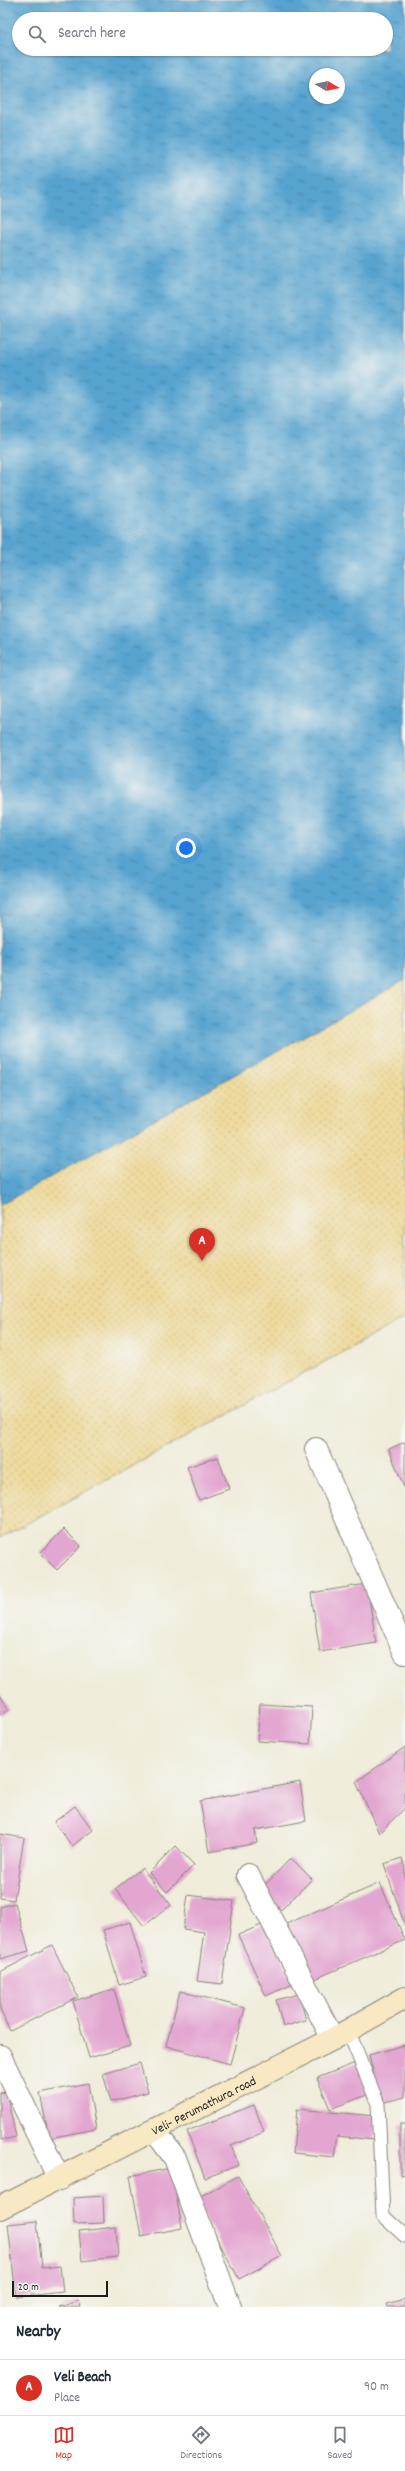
<!DOCTYPE html>
<html lang="en">
<head>
<meta charset="utf-8">
<style>
  :root { --surface:#fff; --page:#f2f2f3; --text:#1f2937; --muted:#747a83; --line:#e0e1e3; --accent:#d93025 }
  body { margin:0; font-family:Dekko,sans-serif; background:var(--page); color:var(--text) }
  .compass { position:absolute; left:309px; top:68px; width:36px; height:36px; border-radius:50%; background:var(--surface); box-shadow:0 1px 3px #0004; rotate:99deg }
  .scale { position:absolute; left:12px; bottom:10px; width:96px; box-sizing:border-box; padding-left:4px; border:2px solid #1c1c1c; border-top:0; font-size:11px; line-height:14px; white-space:nowrap; color:#1c1c1c; -webkit-text-stroke:3px #f6f6f2; paint-order:stroke }
  .you { position:absolute; left:186px; top:848px; width:14px; height:14px; margin:-10px; border:3px solid #fff; border-radius:50%; background:#1a73e8; box-shadow:0 0 0 6px #1a73e833 }
  .badge { display:grid; place-items:center; width:26px; height:26px; border-radius:50%; background:var(--accent); color:#fff; font-size:13px; font-weight:700 }
  .pin { position:absolute; translate:-50% -33px; filter:drop-shadow(0 1px 2px #0008) }
  .pin::after { content:''; position:absolute; top:21px; width:14px; height:12px; background:inherit; clip-path:polygon(0 0,100% 0,50% 100%) }
  .list { margin:0; padding:0; list-style:none }
  h2 { display:flex; justify-content:space-between; align-items:center; height:52px; margin:0; padding:0 16px; font-size:17px }
  h2 small { font-size:13px; font-weight:400; color:var(--muted) }
  .list li { display:grid; grid-template-columns:26px 1fr auto; gap:12px; align-items:center; box-sizing:border-box; height:56px; padding:0 16px; border-top:1px solid var(--line) }
  .list b { display:block; font-size:15px; white-space:nowrap }
  .list p { margin:0; font-size:13px; white-space:nowrap; color:var(--muted) }
  .list em { font-size:13px; font-style:normal; color:var(--muted) }
  .icon { flex:none; width:22px; height:22px; fill:none; stroke:currentColor; stroke-width:2; stroke-linecap:round; stroke-linejoin:round }
  .map { position:relative; flex:none; width:405px; height:2307px; overflow:hidden }
  .search { position:absolute; background:var(--surface); box-shadow:0 1px 3px #0004; left:12px; right:12px; top:12px; height:44px; display:flex; align-items:center; gap:10px; box-sizing:border-box; padding:0 14px; border-radius:22px; color:var(--muted); font-size:15px }
  .sheet { height:108px; background:var(--surface) }
  nav { display:flex; justify-content:space-around; align-items:center; box-sizing:border-box; height:56px; border-top:1px solid var(--line); background:var(--surface); font-size:11px; color:var(--muted) }
  nav a { display:grid; justify-items:center; gap:2px }
  nav .on { color:var(--accent) }
  .map>svg:first-child { display:block }
  .sand { fill:url(#sand-dots); stroke:#857b5d }
  .water { fill:url(#water-ripples); stroke:#396076; fill-rule:evenodd }
  .building { fill:#e3a6d0 }
  .lines { fill:none; stroke-linecap:round; stroke-linejoin:round }
  .service-casing { stroke:#86847b; stroke-width:15 }
  .minor-casing { stroke:#86847b; stroke-width:24 }
  .secondary-casing { stroke:#86847b; stroke-width:24 }
  .service { stroke:#fff; stroke-width:13 }
  .minor { stroke:#fff; stroke-width:22 }
  .secondary { stroke:#f8e8c3; stroke-width:22 }
  .labels { text-anchor:middle; stroke-width:4; stroke-linejoin:round; paint-order:stroke }
  .street-label { font-size:13px; fill:#1c1c1c; stroke:#f6f6f2 }
</style>
</head>
<body>
<div class="map">
<svg width="405" height="2307" viewBox="0 0 405 2307">
  <defs>
    <pattern id="sand-dots" width="8" height="8" patternUnits="userSpaceOnUse"><rect width="8" height="8" fill="#eeda9e"/><path d="M2 2h.1M6 6h.1" fill="none" stroke="#ccba88" stroke-width="1.8" stroke-linecap="round"/></pattern>
    <pattern id="water-ripples" width="26" height="14" patternUnits="userSpaceOnUse"><rect width="26" height="14" fill="#56a3cf"/><path d="M2 4q2-2 4 0t4 0M15 11q2-2 4 0t4 0" fill="none" stroke="#4684a7"/></pattern>
  </defs>
  <rect width="100%" height="100%" fill="#f6f6f2"/>
  <filter id="ink" filterUnits="userSpaceOnUse"><feTurbulence type="fractalNoise" baseFrequency=".025" numOctaves="2"/><feDisplacementMap in="SourceGraphic" scale="8" xChannelSelector="R" yChannelSelector="G"/><feConvolveMatrix kernelMatrix="1 2 1 2 8 2 1 2 1" color-interpolation-filters="sRGB"/></filter>
  <filter id="wash" filterUnits="userSpaceOnUse"><feTurbulence type="fractalNoise" baseFrequency=".012" numOctaves="4" result="noise"/><feDisplacementMap in="SourceGraphic" scale="16" xChannelSelector="R" yChannelSelector="G"/><feGaussianBlur stdDeviation="0.9" result="paint"/><feColorMatrix in="noise" values="0 0 0 0 0 0 0 0 0 0 0 0 0 0 0 0 0 1.4 0 .05"/><feComposite in="paint" operator="in"/></filter>
  <g filter="url(#wash)">
    <rect width="100%" height="100%" fill="#f0ecda"/>
    <path class="sand" d="M405,980v338l-405,220v-333z"/>
    <path class="water" d="M0,0h405v980l-405,225zM19,19h367v30h-367zM315,74h24v24h-24z"/>
    <g id="blocks">
      <g class="building">
        <path d="M405,1442v48l-16,-41z"/>
        <path d="M218,1457l11,32 -30,11 -12,-33z"/>
        <path d="M64,1529l17,17 -24,24 -17,-17z"/>
        <path d="M367,1584l9,59 -56,9 -9,-59z"/>
        <path d="M0,1694l9,15 -9,6z"/>
        <path d="M260,1704l52,3 -2,37 -53,-3z"/>
        <path d="M405,1747v61l-26,25 -23,-51z"/>
        <path d="M300,1782l6,39 -51,9 2,13 -48,9 -9,-51z"/>
        <path d="M75,1806l18,24 -21,16 -18,-24z"/>
        <path d="M0,1834l24,4 -10,62 -14,-2z"/>
        <path d="M176,1846l18,19 -27,27 -18,-19z"/>
        <path d="M291,1858l21,21 -31,31 -20,-21z"/>
        <path d="M402,1858l3,11v57l-21,-62z"/>
        <path d="M142,1868l29,37 -27,21 -29,-37z"/>
        <path d="M380,1883l25,57 -97,42 -24,-57z"/>
        <path d="M188,1895l46,6 -12,83 -25,-3 7,-49 -21,-3z"/>
        <path d="M15,1903l14,48 -29,8v-52z"/>
        <path d="M130,1922l16,55 -27,8 -16,-55z"/>
        <path d="M266,1923l27,61 -27,12 -28,-61z"/>
        <path d="M52,1945l26,52 -68,34 -10,-21v-38z"/>
        <path d="M114,1989l16,57 -41,12 -16,-57z"/>
        <path d="M180,1991l65,17 -15,56 -64,-18z"/>
        <path d="M299,1994l7,26 -23,7 -7,-27z"/>
        <path d="M405,2045v52l-24,6 -12,-48z"/>
        <path d="M358,2062l12,32 -40,15 -13,-31z"/>
        <path d="M140,2063l8,29 -37,10 -8,-28z"/>
        <path d="M88,2083l8,46 -47,9 -9,-45z"/>
        <path d="M6,2092l10,45 -16,3v-47z"/>
        <path d="M254,2105l10,27 -33,14 8,19 -34,13 -18,-47z"/>
        <path d="M297,2109l79,7 -2,24 -37,-4 -3,21 -41,-4z"/>
        <path d="M400,2124h5v50l-5,1z"/>
        <path d="M171,2168l11,60 -41,8 -11,-60z"/>
        <path d="M238,2176l44,80 -43,23 -44,-80z"/>
        <path d="M103,2196l1,27 -30,1 -1,-26z"/>
        <path d="M37,2221l5,47 18,-2 3,26 -47,5 -8,-73z"/>
        <path d="M116,2227l2,30 -36,4 -3,-30z"/>
        <path d="M405,2299v8h-17l-1,-3z"/>
        <path d="M79,2301l2,6h-22z"/>
      </g>
    </g>
  </g>
  <g filter="url(#ink)">
    <use href="#blocks" fill-opacity="0" stroke="#86847b" stroke-width="1"/>
    <g class="lines">
      <defs>
        <path id="service" d="M348,2030l30,74 5,112 22,20"/>
        <g id="minor">
          <path d="M316,1449l89,204"/>
          <path d="M248,1875l85,164"/>
          <path d="M0,2056l59,123"/>
          <path d="M154,2130l21,28 55,149"/>
        </g>
        <g id="secondary">
          <path id="s1" d="M0,2208l333,-169 72,-41"/>
        </g>
      </defs>
      <use href="#service" class="service-casing"/>
      <use href="#minor" class="minor-casing"/>
      <use href="#secondary" class="secondary-casing"/>
      <use href="#service" class="service"/>
      <use href="#minor" class="minor"/>
      <use href="#secondary" class="secondary"/>
    </g>
  </g>
  <g class="labels">
    <g class="street-label">
      <text dy="5" stroke="none"><textPath href="#s1" startOffset="228">Veli- Perumathura road</textPath></text>
    </g>
  </g>
</svg>
<svg class="compass" viewBox="-18 -18 36 36"><path d="M0-13l5 13h-10z" fill="#e53935"/><path d="M0 13l5-13h-10z" fill="#747a83"/></svg>
<div class="scale">20 m</div>
<div class="you"></div>
<div class="pin badge" style="left:202px;top:1261px">A</div>
<div class="search"><svg class="icon" aria-label="search" viewBox="0 0 24 24"><circle cx="10" cy="10" r="6"/><path d="M15 15l6 6"/></svg>Search here</div>
</div>
<section class="sheet">
<h2>Nearby<small></small></h2>
<ul class="list">
<li><span class="badge">A</span><div><b>Veli Beach</b><p>Place</p></div><em>90 m</em></li>
</ul>
</section>
<nav>
<a class="on"><svg class="icon" aria-label="map" viewBox="0 0 24 24"><path d="M3 6l6-2 6 2 6-2v14l-6 2-6-2-6 2zM9 4v14M15 6v14"/></svg>Map</a>
<a><svg class="icon" aria-label="directions" viewBox="0 0 24 24"><path d="M12 3l9 9-9 9-9-9zM9 14v-3h6M13 9l2 2-2 2"/></svg>Directions</a>
<a><svg class="icon" aria-label="saved" viewBox="0 0 24 24"><path d="M7 4h10v16l-5-4-5 4z"/></svg>Saved</a>
</nav>
</body>
</html>
